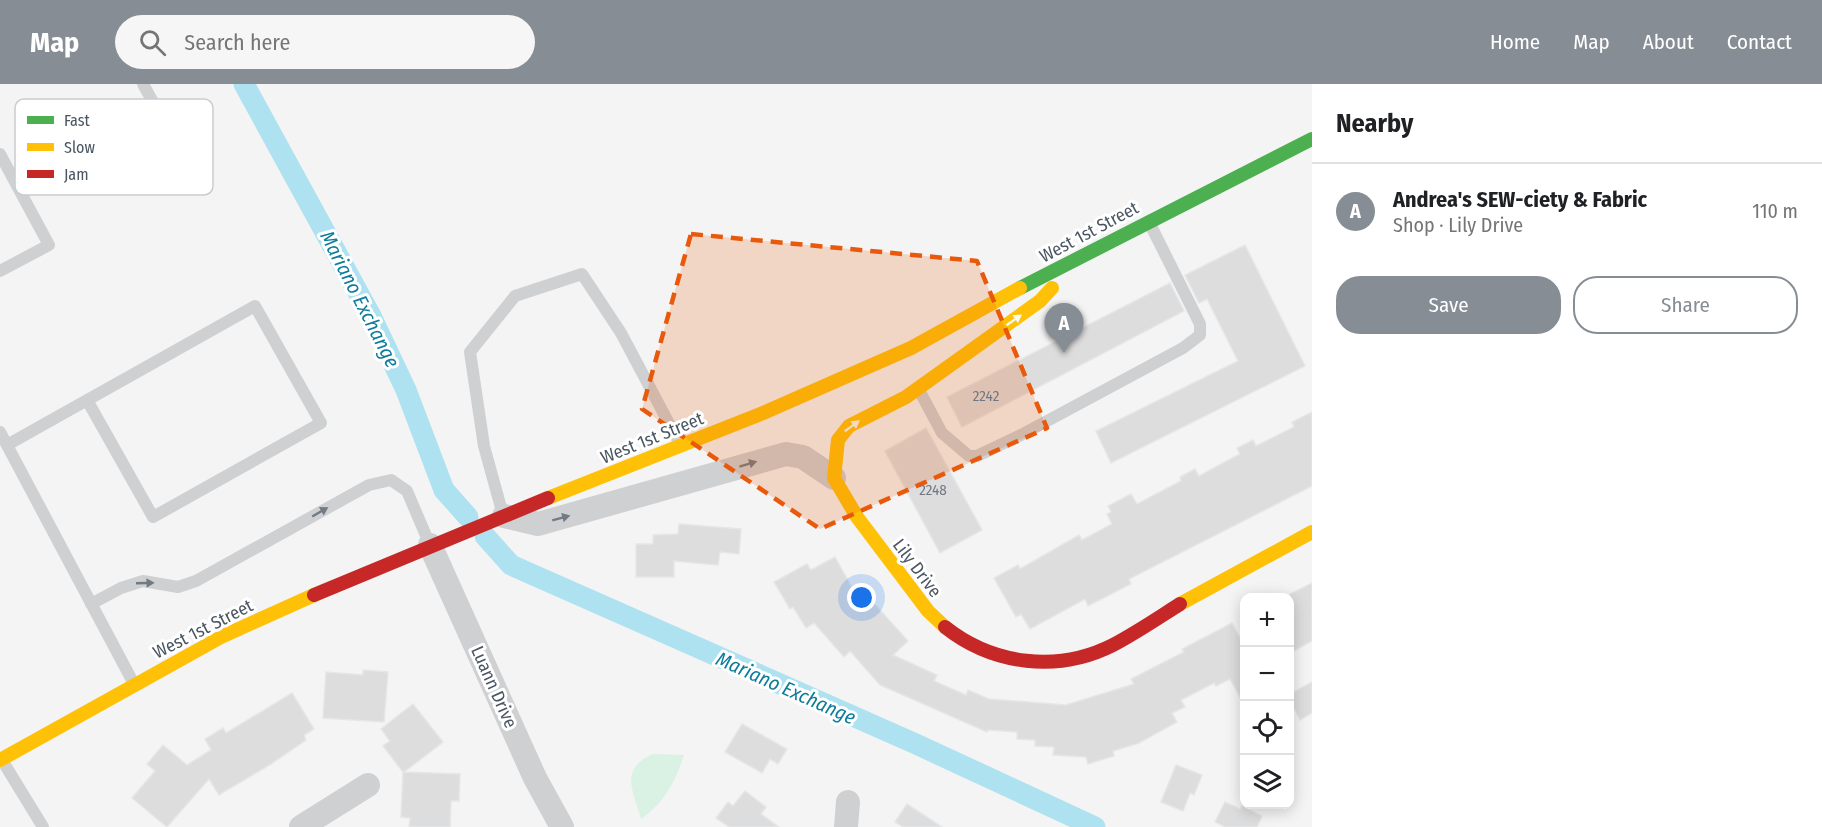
<!DOCTYPE html>
<html lang="en">
<head>
<meta charset="utf-8">
<style>
  :root { --surface:#fff; --page:#f6f6f6; --text:#202124; --muted:#757577; --line:#e0e0e0; --accent:#868d94 }
  body { margin:0; font-family:"Fira Sans Condensed",sans-serif; background:var(--page); color:var(--text) }
  .controls { position:absolute; right:18px; bottom:18px; display:grid; overflow:hidden; border-radius:12px; box-shadow:0 3px 15px #0003 }
  .controls button { width:54px; height:54px; display:grid; place-items:center; padding:0; border:0; border-bottom:2px solid var(--line); background:var(--surface); color:var(--text); font:30px sans-serif }
  .you { position:absolute; left:862px; top:514px; width:21px; height:21px; margin:-15px; border:4px solid #fff; border-radius:50%; background:#1a73e8; box-shadow:0 0 0 9px #1a73e833 }
  .badge { display:grid; place-items:center; width:39px; height:39px; border-radius:50%; background:var(--accent); color:#fff; font-size:20px; font-weight:700 }
  .pin { position:absolute; translate:-50% -50px; filter:drop-shadow(0 2px 3px #0008) }
  .pin::after { content:''; position:absolute; top:32px; width:21px; height:18px; background:inherit; clip-path:polygon(0 0,100% 0,50% 100%) }
  .list { margin:0; padding:0; list-style:none }
  h2 { display:flex; justify-content:space-between; align-items:center; height:78px; margin:0; padding:0 24px; font-size:26px }
  h2 small { font-size:20px; font-weight:400; color:var(--muted) }
  .list li { display:grid; grid-template-columns:39px 1fr auto; gap:18px; align-items:center; box-sizing:border-box; height:96px; padding:0 24px; border-top:2px solid var(--line) }
  .list b { display:block; font-size:22px; white-space:nowrap }
  .list p { margin:0; font-size:20px; white-space:nowrap; color:var(--muted) }
  .list em { font-size:20px; font-style:normal; color:var(--muted) }
  .actions { display:flex; gap:12px; padding:18px 24px }
  .actions a { flex:1; padding:14px 0; border:2px solid var(--accent); border-radius:24px; text-align:center; font-size:21px; color:var(--accent) }
  .actions .main { background:var(--accent); color:#fff }
  .icon { flex:none; width:33px; height:33px; fill:none; stroke:currentColor; stroke-width:2; stroke-linecap:round; stroke-linejoin:round }
  .map { position:relative; flex:none; width:1312px; height:743px; overflow:hidden }
  header { display:flex; align-items:center; gap:36px; box-sizing:border-box; height:84px; padding:0 30px; background:var(--accent); color:#fff }
  header strong { font-size:28px }
  nav { display:flex; gap:33px; margin-inline-start:auto; font-size:21px }
  .search { width:420px; height:54px; background:var(--page); display:flex; align-items:center; gap:15px; box-sizing:border-box; padding:0 21px; border-radius:33px; color:var(--muted); font-size:22px }
  main { display:flex }
  aside { flex:1; background:var(--surface) }
  .map>svg:first-child { display:block }
  .green { fill:#d9f2e3 }
  .lines { fill:none; stroke-linecap:round; stroke-linejoin:round }
  .canal { stroke:#aee2f0; stroke-width:21 }
  .building { fill:#ddddde; stroke:#e5e6e7; stroke-width:1.5 }
  .lane { stroke:#ced0d2; stroke-width:12 }
  .street { stroke:#ced0d2; stroke-width:24 }
  .fast { stroke:#4caf50; stroke-width:14 }
  .slow { stroke:#ffc107; stroke-width:14 }
  .jam { stroke:#c62828; stroke-width:14 }
  .oneway { fill:#f6fbf6 }
  .oneway2 { fill:#727b83 }
  .marked { fill:#e8590c; fill-opacity:0.2; stroke:#e8590c; stroke-width:4.5; stroke-dasharray:12 8; stroke-linejoin:round }
  .labels { text-anchor:middle; stroke-width:6; stroke-linejoin:round; paint-order:stroke }
  .number-label { font-size:15px; fill:#707881 }
  .street-label { font-size:18px; fill:#4a5661; stroke:#fff }
  .water-label { font-size:20px; font-style:italic; fill:#0c7c9b; stroke:#fff }
  .key { fill:#fff; stroke:#c9ccd0; stroke-width:1.5 }
  .key-label { font-size:16px; fill:#4a5661 }
</style>
</head>
<body>
<header>
<strong>Map</strong>
<div class="search"><svg class="icon" aria-label="search" viewBox="0 0 24 24"><circle cx="10" cy="10" r="6"/><path d="M15 15l6 6"/></svg>Search here</div>
<nav><a>Home</a><a>Map</a><a>About</a><a>Contact</a></nav>
</header>
<main>
<div class="map">
<svg width="1312" height="743" viewBox="0 0 1312 743">
  <rect width="100%" height="100%" fill="#f4f4f4"/>
  <path class="green" d="M653,670l31,1c-9,27 -19,47 -43,64 -8,-28 -22,-50 12,-65z"/>
  <g class="lines">
    <g class="canal">
      <path d="M244,0l127,232 35,74 38,100 24,27"/>
      <path d="M485,452l26,29 405,179 179,83"/>
    </g>
  </g>
  <g class="building">
    <path d="M1245,161l60,121 -194,97 -15,-32 142,-70 -31,-62 -8,4 -14,-28z"/>
    <path d="M1170,199l14,28 -222,116 -15,-30z"/>
    <path d="M1312,328v74l-183,93 2,5 -43,22 -3,-7 -55,30 -9,-15 -5,3 -22,-39 24,-13 2,4 59,-34 3,5 30,-16 -5,-10 4,-2 -3,-6 23,-12 6,10 44,-23 -1,-4 15,-8 4,7 41,-22 -3,-6 16,-8 3,6 38,-19 -2,-5z"/>
    <path d="M926,344l56,102 -42,23 -55,-102z"/>
    <path d="M679,440l62,5 -2,25 -19,-2 -2,13 -44,-4v16h-38v-33h17v-9l25,-1z"/>
    <path d="M835,473l28,50 8,-7 37,41 -15,14 44,20 -3,6 32,14 2,-5 21,9 77,6 68,-21 -3,-5 53,-27 -2,-3 50,-26 13,24v59l-15,-27 -14,7 -2,-3 -33,17 4,7 -13,6 5,9 -38,21 -26,8 1,5 -26,8 -2,-7 -33,-2 1,-8 -19,-1v-6l-18,-1v-7l-29,-2 -1,2 -107,-47 -30,-34 -6,6 -30,-34 -8,5 -13,-21 -3,2 -16,-27 33,-18 4,6z"/>
    <path d="M1312,499v58l-22,12v-59z"/>
    <path d="M363,586l25,2 -4,50 -61,-4 3,-46 37,3z"/>
    <path d="M1312,598v31l-12,7 -10,-20v-6z"/>
    <path d="M292,609l22,36 -10,6 2,5 -35,24 -52,31 -10,-16 -42,48 -35,-29 23,-27 -8,-7 16,-19 24,20 24,-15 -6,-11 18,-11 3,5z"/>
    <path d="M413,620l30,38 -39,30 56,2 -1,27h-8l-1,26h-41l1,-9 -9,-1 2,-45 -20,-26 7,-5 -9,-12z"/>
    <path d="M742,640l45,25 -9,15 -8,-5 -8,14 -37,-21z"/>
    <path d="M1176,681l26,10 -8,20 -4,-2 -7,18 -22,-9z"/>
    <path d="M745,707l21,16 -5,7 18,13h-50l-13,-9 12,-16 5,4z"/>
    <path d="M1225,718l15,7 2,-3 20,10 -5,11h-32l-10,-5z"/>
    <path d="M907,720l35,23h-39l-8,-5z"/>
  </g>
  <g class="lines">
    <g class="lane">
      <path d="M143,0l56,101"/>
      <path d="M0,70l49,91 -49,26"/>
      <path d="M919,306l23,43 27,23h8l44,-21 162,-87 17,-13v-11l-51,-102"/>
      <path d="M0,348l134,252"/>
      <path d="M7,361l248,-139 66,117 -168,94 -66,-117"/>
      <path d="M503,431l-19,-69 -14,-94 45,-56 67,-22 39,59 60,113"/>
      <path d="M91,520l30,-16 22,-7 35,6 18,-6 173,-96 22,-5 16,11 23,54"/>
      <path d="M2,676l41,67"/>
    </g>
    <g class="street">
      <path d="M504,432l34,8 248,-70 17,3 31,21"/>
      <path d="M430,461l105,233 27,49"/>
      <path d="M301,743l67,-42"/>
      <path d="M846,743l2,-25"/>
    </g>
    <path class="fast" d="M1020,204l292,-149"/>
    <g class="slow">
      <path d="M548,414l215,-85 148,-65 109,-60"/>
      <path d="M1180,520l132,-72"/>
      <path d="M945,543l-17,-16 -71,-94 -23,-39 4,-38 11,-14 57,-29 134,-96 12,-13"/>
      <path d="M0,676l223,-124 91,-41"/>
    </g>
    <g class="jam">
      <path d="M314,511l234,-97"/>
      <path d="M945,543c48,38 113,46 168,18 23,-12 45,-27 67,-41"/>
    </g>
  </g>
  <defs><path id="oneway-solid" d="M-6-.8H1V-3.2L6.5 0L1 3.2V.8H-6Z" transform="scale(1.5)"/></defs>
  <g class="oneway">
    <use href="#oneway-solid" transform="translate(1014 236) rotate(-35)"/>
    <use href="#oneway-solid" transform="translate(852 342) rotate(-36)"/>
  </g>
  <g class="oneway2">
    <use href="#oneway-solid" transform="translate(748 380) rotate(-17)"/>
    <use href="#oneway-solid" transform="translate(320 428) rotate(-30)"/>
    <use href="#oneway-solid" transform="translate(561 434) rotate(-15)"/>
    <use href="#oneway-solid" transform="translate(145 499) rotate(-2)"/>
  </g>
  <path class="marked" d="M691,150l286,27 70,167 -227,101 -178,-120z"/>
  <g class="labels">
    <g class="number-label">
      <text x="986" y="317">2242</text>
      <text x="933" y="411">2248</text>
    </g>
    <g class="street-label">
      <text transform="translate(1089 148) rotate(-28)" y="6">West 1st Street</text>
      <text transform="translate(652 354) rotate(-22)" y="6">West 1st Street</text>
      <text transform="translate(917 484) rotate(53)" y="6">Lily Drive</text>
      <text transform="translate(203 545) rotate(-27)" y="6">West 1st Street</text>
      <text transform="translate(494 603) rotate(66)" y="6">Luann Drive</text>
    </g>
    <g class="water-label">
      <text transform="translate(360 215) rotate(63)" y="7">Mariano Exchange</text>
      <text transform="translate(786 604) rotate(24)" y="7">Mariano Exchange</text>
    </g>
  </g>
  <rect x="15" y="15" width="198" height="96" rx="9" class="key"/>
  <rect x="27" y="32" width="27" height="8" fill="#4caf50"/>
  <rect x="27" y="59" width="27" height="8" fill="#ffc107"/>
  <rect x="27" y="86" width="27" height="8" fill="#c62828"/>
  <g class="key-label">
    <text x="64" y="42">Fast</text>
    <text x="64" y="69">Slow</text>
    <text x="64" y="96">Jam</text>
  </g>
</svg>
<div class="controls">
<button>+</button>
<button>−</button>
<button><svg class="icon" aria-label="locate" viewBox="0 0 24 24"><circle cx="12" cy="12" r="6"/><path d="M12 2v4M12 18v4M2 12h4M18 12h4"/></svg></button>
<button><svg class="icon" aria-label="layers" viewBox="0 0 24 24"><path d="M12 4l9 5-9 5-9-5zM3 14l9 5 9-5"/></svg></button>
</div>
<div class="you"></div>
<div class="pin badge" style="left:1064px;top:269px">A</div>
</div>
<aside>
<h2>Nearby<small></small></h2>
<ul class="list">
<li><span class="badge">A</span><div><b>Andrea's SEW-ciety &amp; Fabric</b><p>Shop · Lily Drive</p></div><em>110 m</em></li>
</ul>
<div class="actions"><a class="main">Save</a><a>Share</a></div>
</aside>
</main>
</body>
</html>
